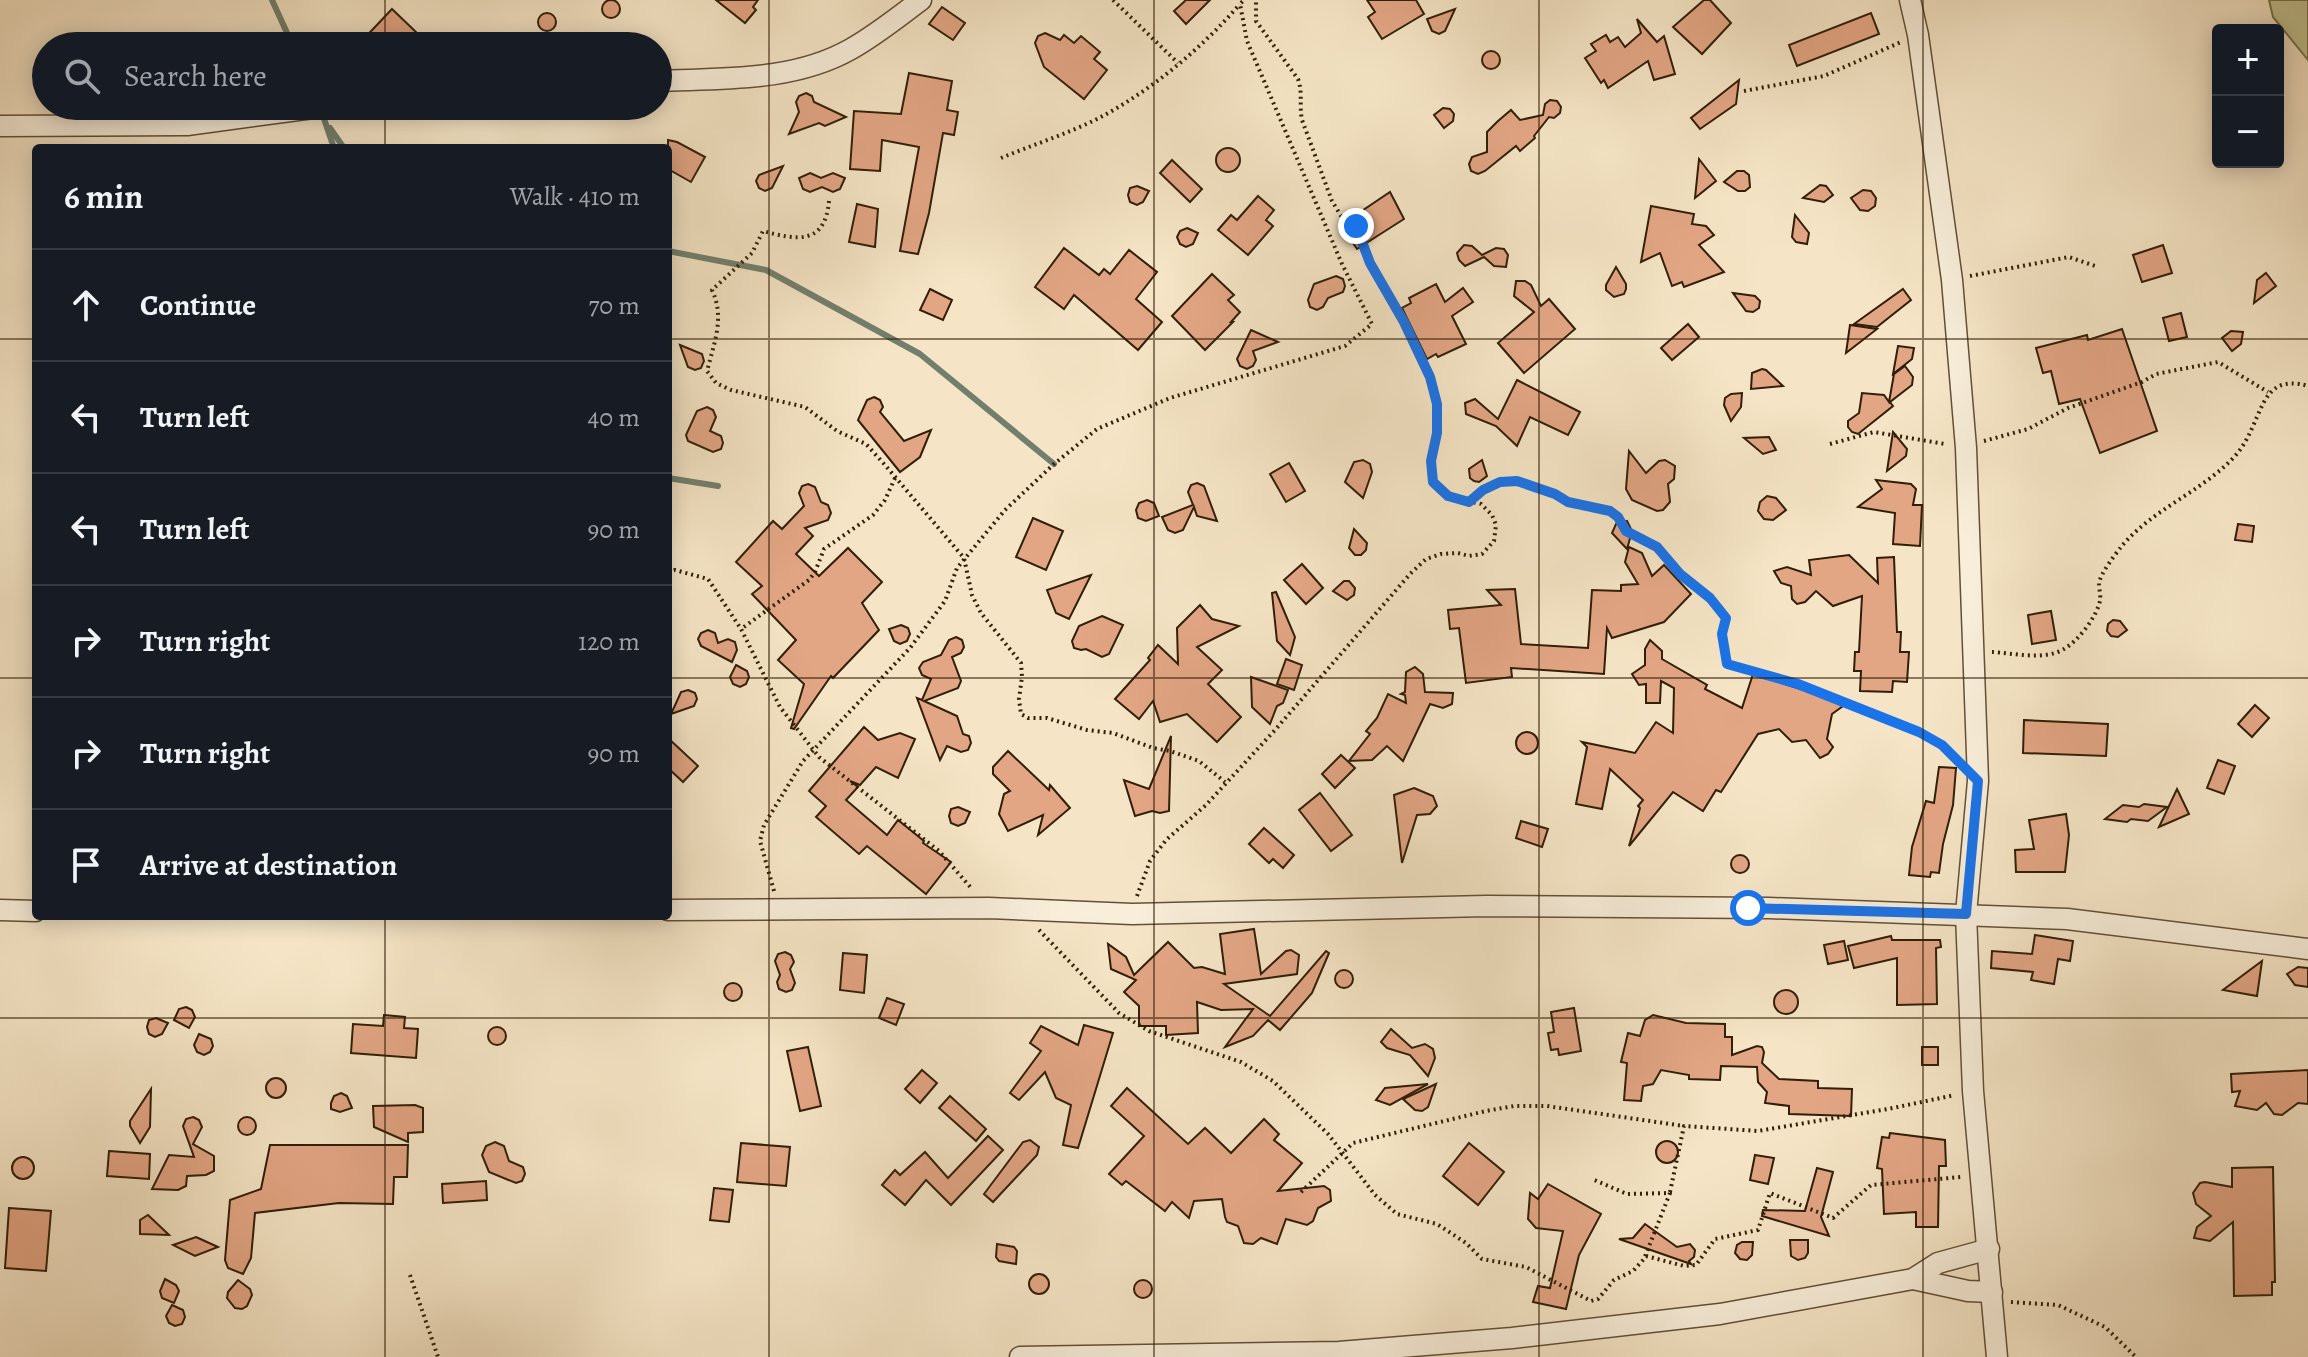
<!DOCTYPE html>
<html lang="en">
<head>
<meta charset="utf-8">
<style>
  :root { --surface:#171b24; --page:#20242c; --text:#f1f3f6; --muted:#9ea1a6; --line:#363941 }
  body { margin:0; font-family:Alegreya,serif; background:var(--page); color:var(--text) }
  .controls { position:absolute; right:24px; top:24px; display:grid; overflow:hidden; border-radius:8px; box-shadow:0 4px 20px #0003 }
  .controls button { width:72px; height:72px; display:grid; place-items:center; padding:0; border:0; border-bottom:2px solid var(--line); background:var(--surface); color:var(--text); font:40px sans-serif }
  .stop { position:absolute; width:24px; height:24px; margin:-18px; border:6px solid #1a73e8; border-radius:50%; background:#fff }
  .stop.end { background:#1a73e8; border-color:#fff; box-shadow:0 2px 8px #0008 }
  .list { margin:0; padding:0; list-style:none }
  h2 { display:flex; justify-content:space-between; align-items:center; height:104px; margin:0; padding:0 32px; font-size:34px }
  h2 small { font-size:26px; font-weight:400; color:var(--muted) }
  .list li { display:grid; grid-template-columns:52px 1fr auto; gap:24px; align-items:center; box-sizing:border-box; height:112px; padding:0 32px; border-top:2px solid var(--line) }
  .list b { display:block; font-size:30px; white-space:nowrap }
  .list em { font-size:26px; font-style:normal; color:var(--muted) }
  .icon { flex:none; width:44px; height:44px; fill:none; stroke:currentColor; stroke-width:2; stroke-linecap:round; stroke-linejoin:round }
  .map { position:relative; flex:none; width:2308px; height:1357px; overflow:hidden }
  .search { position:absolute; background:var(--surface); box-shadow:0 4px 20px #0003; left:32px; top:32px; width:640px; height:88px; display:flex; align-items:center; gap:20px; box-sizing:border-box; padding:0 28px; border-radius:44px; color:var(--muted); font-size:30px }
  .panel { position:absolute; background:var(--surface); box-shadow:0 4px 20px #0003; left:32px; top:144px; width:640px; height:776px; border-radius:8px }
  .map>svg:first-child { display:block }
  .green { fill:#c1c391; stroke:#79704c; stroke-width:2 }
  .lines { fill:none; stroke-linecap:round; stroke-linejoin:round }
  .stream { stroke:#727f6d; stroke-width:6 }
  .building { fill:#e3a685; stroke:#311e06; stroke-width:2 }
  .street-casing { stroke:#625036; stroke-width:23 }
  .path { stroke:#311e06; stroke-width:4; stroke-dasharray:2 4; stroke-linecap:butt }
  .street { stroke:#f8eeda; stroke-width:20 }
  .route { stroke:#1a73e8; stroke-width:10 }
  .grid { fill:none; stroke:#311e06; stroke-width:2; stroke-opacity:0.55 }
</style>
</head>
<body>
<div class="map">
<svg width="2308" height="1357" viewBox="0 0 2308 1357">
  <rect width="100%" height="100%" fill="#f5e5c6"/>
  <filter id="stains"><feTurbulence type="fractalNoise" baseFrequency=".0025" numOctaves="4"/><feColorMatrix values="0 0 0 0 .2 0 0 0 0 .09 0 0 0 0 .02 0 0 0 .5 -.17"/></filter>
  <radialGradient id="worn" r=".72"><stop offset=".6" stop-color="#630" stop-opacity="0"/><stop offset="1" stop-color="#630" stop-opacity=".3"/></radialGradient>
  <path class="green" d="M2269,0h39v60l-35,-43z"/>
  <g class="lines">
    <g class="stream">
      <path d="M272,0l21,46"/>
      <path d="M321,110l13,38"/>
      <path d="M330,128l14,20"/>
      <path d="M668,251l98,19 154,84 134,110"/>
      <path d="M668,478l50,8"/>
    </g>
  </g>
  <g class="building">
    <path d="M716,0h42l-5,7 3,3 -11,13z"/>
    <path d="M1186,0h24l-24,24 -12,-13z"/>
    <path d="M1367,0h49l8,14 -42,25 -14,-22 7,-5z"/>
    <path d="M1704,0h6l21,23 -29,31 -29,-27z"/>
    <circle cx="611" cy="9" r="9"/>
    <path d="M942,7l23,16 -12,17 -24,-16z"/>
    <path d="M392,9l25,24 -12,13h-48z"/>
    <path d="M1455,9l-10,22 -6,3 -7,-3 -5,-12z"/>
    <circle cx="547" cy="22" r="9"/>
    <path d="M1871,13l8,21 -82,32 -8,-21z"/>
    <path d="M1637,19l20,23 7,-6 11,38 -21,6 -6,-19 -40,27 -4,-8 -3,3 -16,-25 11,-7 -5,-7 15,-9 4,7 8,-5 7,10 16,-14z"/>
    <path d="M1045,33l15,7 4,-5 10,8 7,-7 19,16 -6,7 13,11 -23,29 -40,-32 -9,-24 3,-7z"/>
    <circle cx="1491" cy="60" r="9"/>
    <path d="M909,73l43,8 -5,29 11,2 -4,23 -11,-2 -14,80 -11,41 -18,-3 19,-104 -37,-7 -2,31 -30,-2 4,-58 47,3z"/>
    <path d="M1739,80l-3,24 -36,25 -9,-11z"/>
    <path d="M806,93l6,3 2,6 32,15 -21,9 -6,-3 -30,11 10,-22 -3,-10 3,-6z"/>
    <path d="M1550,100l7,1 4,6 -1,6 -6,5 -5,-1 -15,19 1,2 -15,13 -4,-5 -31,25 -7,3 -7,-3 -2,-7 3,-7 15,-5v-20l11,-11 13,-11 9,10 23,-5 2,-11z"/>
    <path d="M1443,108l7,1 4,5 -1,7 -9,7 -10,-13z"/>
    <path d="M668,140l9,2 28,15 -14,25 -23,-13z"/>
    <circle cx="1228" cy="160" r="12"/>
    <path d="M1699,159l17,22 -21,17z"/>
    <path d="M1172,160l30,29 -12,13 -30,-29z"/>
    <path d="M783,166l-11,22 -7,3 -6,-3 -3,-7 3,-6z"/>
    <path d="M1737,171h7l5,4 1,12 -5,4h-7l-14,-9z"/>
    <path d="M810,173l11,5 12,-5 12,5 -5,11 -7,3 -11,-5 -12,5 -7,-3 -4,-11z"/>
    <path d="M1820,185l6,1 7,9 -9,7 -21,-4z"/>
    <path d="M1137,186l12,5 -6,11 -6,3 -7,-3 -2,-7 2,-7z"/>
    <path d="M1863,190l8,1 5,7 -1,8 -7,5 -8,-1 -9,-12z"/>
    <path d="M1390,192l14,27 -47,30 -16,-24z"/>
    <path d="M1258,196l16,14 -8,10 7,6 -25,29 -30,-25 13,-15 6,5z"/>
    <path d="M857,204l21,5 -3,38 -26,-5z"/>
    <path d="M1651,206l43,8 -2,10 14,2 8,9 -15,10 25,27 -40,15 -2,-5 -10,4 -12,-33 -19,9z"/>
    <path d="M1795,215l14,18 -2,11 -11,-2 -4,-5z"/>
    <path d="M1187,228l11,5 -5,11 -7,3 -6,-3 -3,-7 3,-6z"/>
    <path d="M1464,245l8,1 10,9 14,-7 8,1 4,6 -2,12 -12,-1 -10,-9 -19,9 -6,-6 -2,-7z"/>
    <path d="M2163,245l9,28 -30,9 -9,-27z"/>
    <path d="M1064,248l35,27 5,-6 6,5 19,-24 28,22 -21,27 26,23 -24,28 -64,-55 -10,14 -29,-22z"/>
    <path d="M1616,267l10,17v5l-2,5 -10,3 -8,-7v-5z"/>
    <path d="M2266,273l10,13 -22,17 3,-23z"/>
    <path d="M1212,274l22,21 -6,5 12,12 -9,10h2l-28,28 -33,-34z"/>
    <path d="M1336,276l7,3 2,7 -2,6 -15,6 -5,9 -6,3 -7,-3 -2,-7 6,-16z"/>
    <path d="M1516,281h9l6,4 10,21 8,-7 26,30 -51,44 -26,-30 36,-31 -20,-16z"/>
    <path d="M1436,284l9,18 18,-14 10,14 -21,14 14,28 -28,13 -2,-3 -9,5 -25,-51 9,-5 -2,-5z"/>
    <path d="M930,289l22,11 -9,20 -23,-10z"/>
    <path d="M1903,289l8,11 -34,27 -23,-3z"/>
    <path d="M1733,293l22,3 5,5 -1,7 -6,4 -7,-1z"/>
    <path d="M2181,313l6,24 -18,4 -6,-23z"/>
    <path d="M1688,324l11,13 -27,23 -11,-12z"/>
    <path d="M1850,325l27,4 -31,24z"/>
    <path d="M2122,329l35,102 -57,22 -20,-54 -21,5 -8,-33 -8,2 -7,-25 51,-13 1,5z"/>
    <path d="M1251,330l27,12 -25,9 3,9 -3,6 -6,3 -7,-3 -3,-7z"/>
    <path d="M2231,331l12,1 -2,12 -9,7 -10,-13z"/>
    <path d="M680,345l22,9 2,7 -3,7 -6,2 -7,-3z"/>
    <path d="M1898,346l16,2 -2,11 -19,15z"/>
    <path d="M1905,366l8,11 -1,8 -22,17 3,4 -35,28 -6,-2 -4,-5v-6l11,-8 3,-20 22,2 5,7 5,-28z"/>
    <path d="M1762,369l4,1 17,16 -32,3 1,-16z"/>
    <path d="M1517,380l63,32 -12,23 -38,-18 -13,29 -21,-20 -30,-12 -1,-11 10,-4 23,20z"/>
    <path d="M1742,393l-1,14 -10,14 -7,-16 1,-7 6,-4z"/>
    <path d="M874,397l6,3 3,7 -3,5 24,29 27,-11 -11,27 -20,15 -42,-52 9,-20z"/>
    <path d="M707,407l6,3 3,7 -6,14 11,5 2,7 -2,6 -8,3 -25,-11 -2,-6 11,-24z"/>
    <path d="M1893,432l14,17 -1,7 -19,15z"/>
    <path d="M1769,437l7,13 -13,4 -19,-16z"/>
    <path d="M1629,451l17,22 13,-12 6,-1 10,6 -1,13 -6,5 2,18 -7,8 -6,1 -25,-11 -6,-11z"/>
    <path d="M1363,460l7,4 2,8 -9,26 -18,-16 9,-20z"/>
    <path d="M1482,460l5,16 -8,6 -5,-1 -4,-3 -1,-9z"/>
    <path d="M1289,463l16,28 -19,11 -16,-28z"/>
    <path d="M1876,480l35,4 5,5 -3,16h9l-2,41 -27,-2 2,-31 -37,-6 24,-18z"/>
    <path d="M1197,483l7,3 13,35 -20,-5 -3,-9 -11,23 -8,3 -7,-3 -6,-13 31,-12 -5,-13 3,-7z"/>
    <path d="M808,484l7,3 6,15 7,3 3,8 -3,7 -23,8 8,8 -17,18 23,22 29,-28 34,34 -20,21 17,27 -46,48 -2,-2 -37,53 -3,-1 13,-44 -26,-24 18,-20 -44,-46 10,-8 -26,-24 37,-41 9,8 22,-23 -5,-13 3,-7z"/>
    <path d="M1767,496l9,2 10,12 -13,10 -9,-1 -6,-8 2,-9z"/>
    <path d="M1147,500l7,3 5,13 -13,5 -8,-3 -2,-8 3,-7z"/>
    <path d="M1033,518l30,13 -17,39 -30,-13z"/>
    <path d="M1627,521l5,10 -5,18 -15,-16 4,-9z"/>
    <path d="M2238,524l16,2 -2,16 -17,-2z"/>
    <path d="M1354,529l13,14 -1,7 -5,5h-6l-6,-7z"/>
    <path d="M1629,547l13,6 10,23 12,-11 27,29 -27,28 -52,16 -5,-10 -3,46 -93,-6 1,9 -46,6 -7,-55 -9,1 -2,-19 53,-5 -14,-15 28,-1 6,55 67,4 4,-58 29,1v-6l17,-1 -13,-22z"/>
    <path d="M1849,555l29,28 -1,-25 17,-1 3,75h4l-1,20h9l-2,30 -14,-1 -1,11 -32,-1 1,-20h-7l1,-19h4l3,-56 -29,10 -17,-15 -11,11 -8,2 -5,-5 -1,-13 -10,-3 -7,-12 13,-4 24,8 -2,-15z"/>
    <path d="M1302,564l21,24 -17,16 -22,-24z"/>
    <path d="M1091,575l-22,44 -13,-6 -9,-23z"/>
    <path d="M1344,581h5l6,7 -1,7 -7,5 -14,-9z"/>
    <path d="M1276,592l19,45 -5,18 -13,-14 -5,-48z"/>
    <path d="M1200,605l12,14 27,7 -42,21 25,23 -14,14 33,33 -24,25 -30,-28 -27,8 -7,-21 -14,18 -24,-20 35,-39 -2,-2 10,-13 20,19 -1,-36z"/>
    <path d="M2051,611l5,29 -24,4 -4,-29z"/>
    <path d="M1102,616l21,9 -14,29 -7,3 -16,-8 -5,1 -7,-2 -2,-7 7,-15z"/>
    <path d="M2113,620l7,1 7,9 -9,7 -7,-1 -4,-5 1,-7z"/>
    <path d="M901,625l7,3 2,6 -3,7 -7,3 -6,-3 -5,-12z"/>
    <path d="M708,630l7,3 3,10 10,-4 7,3 2,8 -5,12 -31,-16 -3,-7 3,-6z"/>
    <path d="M956,637l6,3 2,7 -3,6 -9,4 9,24 -3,7 -34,13 33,15 6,18 6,2 2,7 -3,7 -7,2 -14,-6 -7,14 -23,-62 5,2 9,-21 -9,-4 -3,-7 4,-6 18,-7 8,-15z"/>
    <path d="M1650,640l12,11v8l45,26 -2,4 37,19 11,-34 79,25 11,7 -11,8 -5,25 6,8 -5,7 -8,4 -14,-18 -14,2 -13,-13 -21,5 -37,58 -5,-2 -13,21 -30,-19 -44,54 11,-38 -2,-2 5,-6 -33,-31 -8,40 -26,-5 11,-57 -5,-5 53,11 21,-31 17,11 1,-45 -13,-7 -1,22h-14v-19l-7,1 -7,-11 13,-9v-16z"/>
    <path d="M1286,659l16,6 -8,25 -17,-6z"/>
    <path d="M736,665l11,6 2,6 -3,7 -6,3 -7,-3 -3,-7z"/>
    <path d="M1415,667l8,7 2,18 28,1 -1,11 -9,4 -13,-4 -27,57 -16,-15 -15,14 -23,1 21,-27 -4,-3 11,-13 11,-24 18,9 -1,-8 -4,-1 4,-2 1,-20z"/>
    <path d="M1251,677l37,13 -5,13 -6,3 -7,18 -18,-17z"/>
    <path d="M688,690l7,3 2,6 -3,7 -23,8 10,-22z"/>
    <path d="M2255,705l14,13 -17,19 -14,-13z"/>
    <path d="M2024,720l84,4 -2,32 -83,-3z"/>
    <path d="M864,727l14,13 22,-7 15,6 -17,39 -22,-11 -16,18 -10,-4 8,6 -12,13 41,35 11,-15 26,21 -1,2 28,19 -25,32 -59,-48 -8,8 -43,-37 10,-11 -17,-15z"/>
    <circle cx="1527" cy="743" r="11"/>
    <path d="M1171,736l-2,75 -9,2 -8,-2 -17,5 -11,-36 25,9z"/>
    <path d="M668,738l30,28 -15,16 -15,-14z"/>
    <path d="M1008,751l41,39 1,-5 20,23 -32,27 5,-20 -35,16 -9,-17 5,-20 6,-3 -17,-17v-7z"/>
    <path d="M1341,755l14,13 -20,20 -13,-14z"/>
    <path d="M2218,760l17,6 -11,28 -17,-6z"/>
    <path d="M1939,767l17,1 -3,37 -10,39 -4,29 -8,-1 -1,5 -21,-2 3,-28 14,-46 8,2z"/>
    <path d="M1414,788l19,8 4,10 -7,8 -13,1 -15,48 -8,-68z"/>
    <path d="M2177,789l12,25 -30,13z"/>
    <path d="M1320,793l32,42 -21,16 -32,-41z"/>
    <path d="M2144,804l23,3 -19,14 -17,-2 -4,3 -22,-3 18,-14 16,2z"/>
    <path d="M958,807l12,5 -5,11 -7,3 -7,-3 -2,-7 2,-7z"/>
    <path d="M2066,814l3,21 -4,37h-49l-1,-22 19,-1 -5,-29z"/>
    <path d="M1521,821l27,8 -6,18 -26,-9z"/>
    <path d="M1264,828l30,27 -11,13 -10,-9 -4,4 -20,-19z"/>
    <circle cx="1740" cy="864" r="9"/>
    <path d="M1254,929l7,45 25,-23 5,-1 8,5 -2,19 -73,10 46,32 56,-65 3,2 -17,40 -32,37 -12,-10 -15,16 -28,11 28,-38 -32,1 -24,-8 1,31 -32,2v-9h-27v-20l-15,-14 12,-12 -25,-11 -3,-25 18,13 8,18 34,-33 26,26 8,-1 23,7 -5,-40z"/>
    <path d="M2035,935l38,6 -3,20 -12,-2 -4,25 -23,-4 2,-8 -42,-4 1,-17 40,3z"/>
    <path d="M1891,936l1,4h48l1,7 -5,1 1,56 -40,1v-47l-43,10 -6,-22z"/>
    <path d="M1844,941l4,19 -20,4 -4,-19z"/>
    <path d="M785,952l6,3 3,7 -4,7 5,14 -3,7 -6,2 -7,-3 -2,-7 3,-7 -5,-14 3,-7z"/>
    <path d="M843,953l24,2 -3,38 -24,-3z"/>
    <path d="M2262,961l-5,35 -34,-6z"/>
    <path d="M2298,967l10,1v19l-13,-2 -8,-11z"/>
    <circle cx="1344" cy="979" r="9"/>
    <circle cx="733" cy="992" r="9"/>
    <circle cx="1786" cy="1002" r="12"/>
    <path d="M887,998l17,6 -8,21 -17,-7z"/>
    <path d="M186,1007l6,3 3,7 -6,11 -15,-8 5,-11z"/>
    <path d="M1574,1008l7,43 -22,4 -1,-6 -7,1 -3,-17 6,-1 -3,-20z"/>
    <path d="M384,1015l21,2 -1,11 14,1 -2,29 -65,-5 2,-29 30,2z"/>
    <path d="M1653,1015l33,8 39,1v13h7v18l25,-9 5,1 2,5 -2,11 17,16 39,2v7l34,1 -1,27 -62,-2v-8l-24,-3 2,-11 -9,-10 -1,-15 -36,-1 -1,14 -31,-1v-4l-28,-5 -8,14 -10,2 -2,15 -17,-1 3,-37 -6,-1 7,-29 12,3 5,-16z"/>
    <path d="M156,1018l12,5 -6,11 -7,3 -6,-3 -2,-7 2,-7z"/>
    <path d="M1084,1025l29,8 -35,115 -15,-3 8,-40 -15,-7 -11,-26 -26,28 -9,-7 31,-42 -11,-8 11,-17 37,19z"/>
    <circle cx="497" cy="1036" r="9"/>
    <path d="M1391,1029l21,19 13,-4 8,5 2,9 -7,18 -18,-21 -23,-7 -6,-6z"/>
    <path d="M199,1034l12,5 2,7 -3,6 -6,3 -7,-3 -3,-7z"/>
    <path d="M808,1047l13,59 -21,5 -13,-60z"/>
    <rect x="1922" y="1047" width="16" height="18"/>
    <path d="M922,1070l15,13 -17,20 -15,-14z"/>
    <path d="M2308,1070v34l-10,-1 -16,12 -8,-1 -8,-11 -9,7 -22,-4 5,-15 -8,1 -1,-18z"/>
    <circle cx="276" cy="1088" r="10"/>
    <path d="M1428,1084l-38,21 -14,-5 9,-12z"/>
    <path d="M1436,1084l-8,23 -6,4 -7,-1 -12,-11z"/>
    <path d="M1127,1088l61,56 17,-16 26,25 33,-34 15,15 -5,6 28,23 -24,28 46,-5 6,4 1,11 -13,7 -5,13 -6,4 -21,-6 -9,25 -16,-6 -8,6 -9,-1 -6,-17 -11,-4 -2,-5 -3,-18 -28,2 -5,17 -17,-16 -7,9 -39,-30 -4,4 -13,-11 35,-38 -33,-30z"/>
    <path d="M151,1089l-1,38 -10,16 -10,-17v-5z"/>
    <path d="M341,1093l6,3 5,12 -12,4 -9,-3v-6l3,-7z"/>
    <path d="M950,1096l36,33 -10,12 -37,-33z"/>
    <path d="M415,1105l8,3v24l-15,1v9l-34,-15 -1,-21z"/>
    <circle cx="247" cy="1126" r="9"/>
    <path d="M193,1117l6,3 3,7 -9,17 21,12v15l-8,4 -19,1 -1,10 -8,4 -26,-1 17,-34 25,2 -11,-31 3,-7z"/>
    <path d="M1890,1133l55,7 1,26h-7l-1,61h-22v-15l-32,2 -2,-45 -5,-1 5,-31 7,1z"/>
    <path d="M988,1136l15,14 -52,55 -25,-25 -21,25 -23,-20 13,-15 5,5 25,-23 23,26z"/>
    <path d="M1030,1140l9,7 -2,8 -44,47 -9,-8 39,-52z"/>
    <circle cx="1667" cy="1152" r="11"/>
    <path d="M495,1142l9,4 5,15 14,6 2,7 -3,7 -6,2 -27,-11 -7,-17 4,-9z"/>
    <path d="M741,1143l49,4 -4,39 -49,-4z"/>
    <path d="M1469,1143l35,29 -26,33 -35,-29z"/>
    <path d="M270,1145h138l-1,32h-13l-1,27 -54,-1 -84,10 -4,45 -8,16 -15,-6 -3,-8 5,-60 31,-11z"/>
    <path d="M109,1151l41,3 -1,25 -42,-3z"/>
    <path d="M1755,1155l19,3 -6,26 -18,-4z"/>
    <circle cx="23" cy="1168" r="11"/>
    <path d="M2273,1167l2,115h-3v13l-38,1 -1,-74 -23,19 -16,-3 3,-11 14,-11 -15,-12 -3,-11 7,-10 5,-1 27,5v-19z"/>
    <path d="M1817,1168l16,4 -12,45 8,19 -67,-20 1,-6 42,1z"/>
    <path d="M486,1181l1,19 -44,3 -1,-19z"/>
    <path d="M1548,1184l53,30 -22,41 -13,54 -33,-7 5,-16 12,2 13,-57 -27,-3 -8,-9 2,-26 8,6z"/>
    <path d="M714,1188l19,2 -4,32 -19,-2z"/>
    <path d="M9,1208l42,3 -5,60 -41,-3z"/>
    <path d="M148,1215l21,20 -29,-1v-14z"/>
    <path d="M1645,1224l32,23 13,-3 5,6 -1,7 -5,4 2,3 -72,-25 14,-1z"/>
    <path d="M196,1237l22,10 -23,9 -22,-11z"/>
    <path d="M1790,1240h18v13l-3,5 -7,2 -7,-4z"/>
    <path d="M1742,1242h11l-1,13 -5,5 -7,-1 -5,-6 2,-8z"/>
    <path d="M997,1244l17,3 3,4 -1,13 -17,-3 -3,-4z"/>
    <circle cx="1039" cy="1284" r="10"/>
    <path d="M165,1279l11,6 3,6 -5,12 -12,-5 -2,-7z"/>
    <circle cx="1143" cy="1289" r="9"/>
    <path d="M238,1280l12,9 2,6 -5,11 -5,3 -7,-1 -8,-10 1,-6z"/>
    <path d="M172,1305l11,5 2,7 -3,7 -7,2 -6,-3 -3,-7z"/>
  </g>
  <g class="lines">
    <defs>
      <g id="street">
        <path d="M1910,0l8,35 34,245 14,168 12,333 -12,133 7,177 24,266"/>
        <path d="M658,81c64,-3 135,1 193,-32 25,-14 47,-32 70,-49"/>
        <path d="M0,126l187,-1 141,-19"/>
        <path d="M0,910l36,1"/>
        <path d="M668,910l321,-2 143,6 354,-8 283,2 298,11 241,30"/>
        <path d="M1913,1279l55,12 24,1"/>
        <path d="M1020,1357l319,-5 173,-14 208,-24 193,-35 25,-16 51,-14"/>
      </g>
    </defs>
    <use href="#street" class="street-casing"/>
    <g class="path">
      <path d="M1113,0l65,63"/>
      <path d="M1744,91l80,-15 77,-34"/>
      <path d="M1001,158c31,-13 66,-24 96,-39 54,-28 104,-70 143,-115"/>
      <path d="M829,201c-4,45 -33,39 -66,30l-11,22 -40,37c13,27 2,54 -5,81l9,12 15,7 74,17 32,24 29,13 19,21 79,93 8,37 9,18 40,50 1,14 -3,22 2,15 7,4h19l40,12 26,3 40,15 17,3 29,10 26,21"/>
      <path d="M1970,276l99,-19 29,10"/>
      <path d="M1984,441l44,-12 40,-21 74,-26 14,-8 62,-12 50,30"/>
      <path d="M1830,444l44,-12 71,12"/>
      <path d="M895,478l-10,22 -12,15 -49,34 -9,23 -6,8 -68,49 39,78 39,50 120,94 33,38"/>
      <path d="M1469,502l14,-12 17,-8 17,-1 38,13 13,8 42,9 8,6 8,14 31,16 23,27 30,24 16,20 -4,16 5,30c51,14 99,31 148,50 29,12 58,21 81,44"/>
      <path d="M668,572l7,-2 33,9 33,50"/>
      <path d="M1992,652c21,1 52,9 72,-3 14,-8 32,-31 36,-48 1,-5 -1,-12 -1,-18 2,-10 15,-27 22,-36 31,-38 81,-55 114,-91 29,-32 22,-85 73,-70"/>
      <path d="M774,891l-14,-50 4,-16 39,-64 107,-113 35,-47 12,-33 48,-58 49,-46 43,-35 73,-31 175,-52 27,-22 -30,-60 -95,-223 -7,-37 4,-4"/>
      <path d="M1137,896l13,-35 16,-21 40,-35 69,-75 135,-156 16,-15 15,-5 17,-1 11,3 13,-2 12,-13 2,-16 -4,-10 -11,-11 -33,-8 -15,-14 -2,-21 6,-28v-29l-12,-43 -55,-98 -14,-37 -13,-7 -11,-18 -30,-81c-3,-15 1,-27 -4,-41l-42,-58v-21"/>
      <path d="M1039,930l80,83 30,18 92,31 32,19 55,53 47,61 22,19 40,10 29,19 16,16 44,8 65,34 7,-2 16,-19 19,-9 11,-12 26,-66 -43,1 -35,-15"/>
      <path d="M1301,1192l52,-49 133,-32 28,-5h33l137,20"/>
      <path d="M1670,1192l14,-66 74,5 130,-22 67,-14"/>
      <path d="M1646,1256l38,10 12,-1 19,-26 43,-9 12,-37 63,25 38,-33 90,-8"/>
      <path d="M410,1275l28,82"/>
      <path d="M2011,1302l47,3 47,22 31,30"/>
    </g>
    <use href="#street" class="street"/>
  </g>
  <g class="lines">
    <path class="route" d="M1356,226l14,37 34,59 26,55 7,27v29l-6,28 2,21 15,14 21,6 14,-12 17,-8 17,-1 38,13 13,8 42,9 8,6 8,14 31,16 23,27 30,24 16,20 -4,16 5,30 71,20 121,48 23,13 36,36 -12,133 -218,-6"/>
  </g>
  <path class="grid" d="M385,0v46M769,0v1357M1154,0v1357M1539,0v1357M1923,0v1357M385,106v42M0,339h36M668,339h1640M0,678h36M668,678h1640M385,916v441M0,1018h2308"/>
  <rect width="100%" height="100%" filter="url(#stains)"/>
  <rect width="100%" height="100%" fill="url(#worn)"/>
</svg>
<div class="controls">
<button>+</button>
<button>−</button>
</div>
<div class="stop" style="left:1748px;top:908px"></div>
<div class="stop end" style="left:1356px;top:226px"></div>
<div class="search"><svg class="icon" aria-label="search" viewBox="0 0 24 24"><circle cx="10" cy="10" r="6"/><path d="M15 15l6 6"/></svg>Search here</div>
<section class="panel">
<h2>6 min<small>Walk · 410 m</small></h2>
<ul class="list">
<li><svg class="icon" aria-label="ahead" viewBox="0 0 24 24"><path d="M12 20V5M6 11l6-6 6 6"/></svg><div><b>Continue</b></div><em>70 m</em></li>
<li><svg class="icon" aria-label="left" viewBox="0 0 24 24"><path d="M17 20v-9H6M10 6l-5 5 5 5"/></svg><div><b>Turn left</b></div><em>40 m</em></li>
<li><svg class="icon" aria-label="left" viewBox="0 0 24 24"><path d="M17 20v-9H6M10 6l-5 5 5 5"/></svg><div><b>Turn left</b></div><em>90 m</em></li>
<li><svg class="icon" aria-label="right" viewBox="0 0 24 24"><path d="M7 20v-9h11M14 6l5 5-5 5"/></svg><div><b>Turn right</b></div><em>120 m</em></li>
<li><svg class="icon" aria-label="right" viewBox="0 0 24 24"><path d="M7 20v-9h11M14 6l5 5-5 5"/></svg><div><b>Turn right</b></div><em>90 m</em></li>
<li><svg class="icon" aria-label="arrive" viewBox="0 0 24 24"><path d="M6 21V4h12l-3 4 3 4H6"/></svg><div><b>Arrive at destination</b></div></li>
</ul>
</section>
</div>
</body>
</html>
